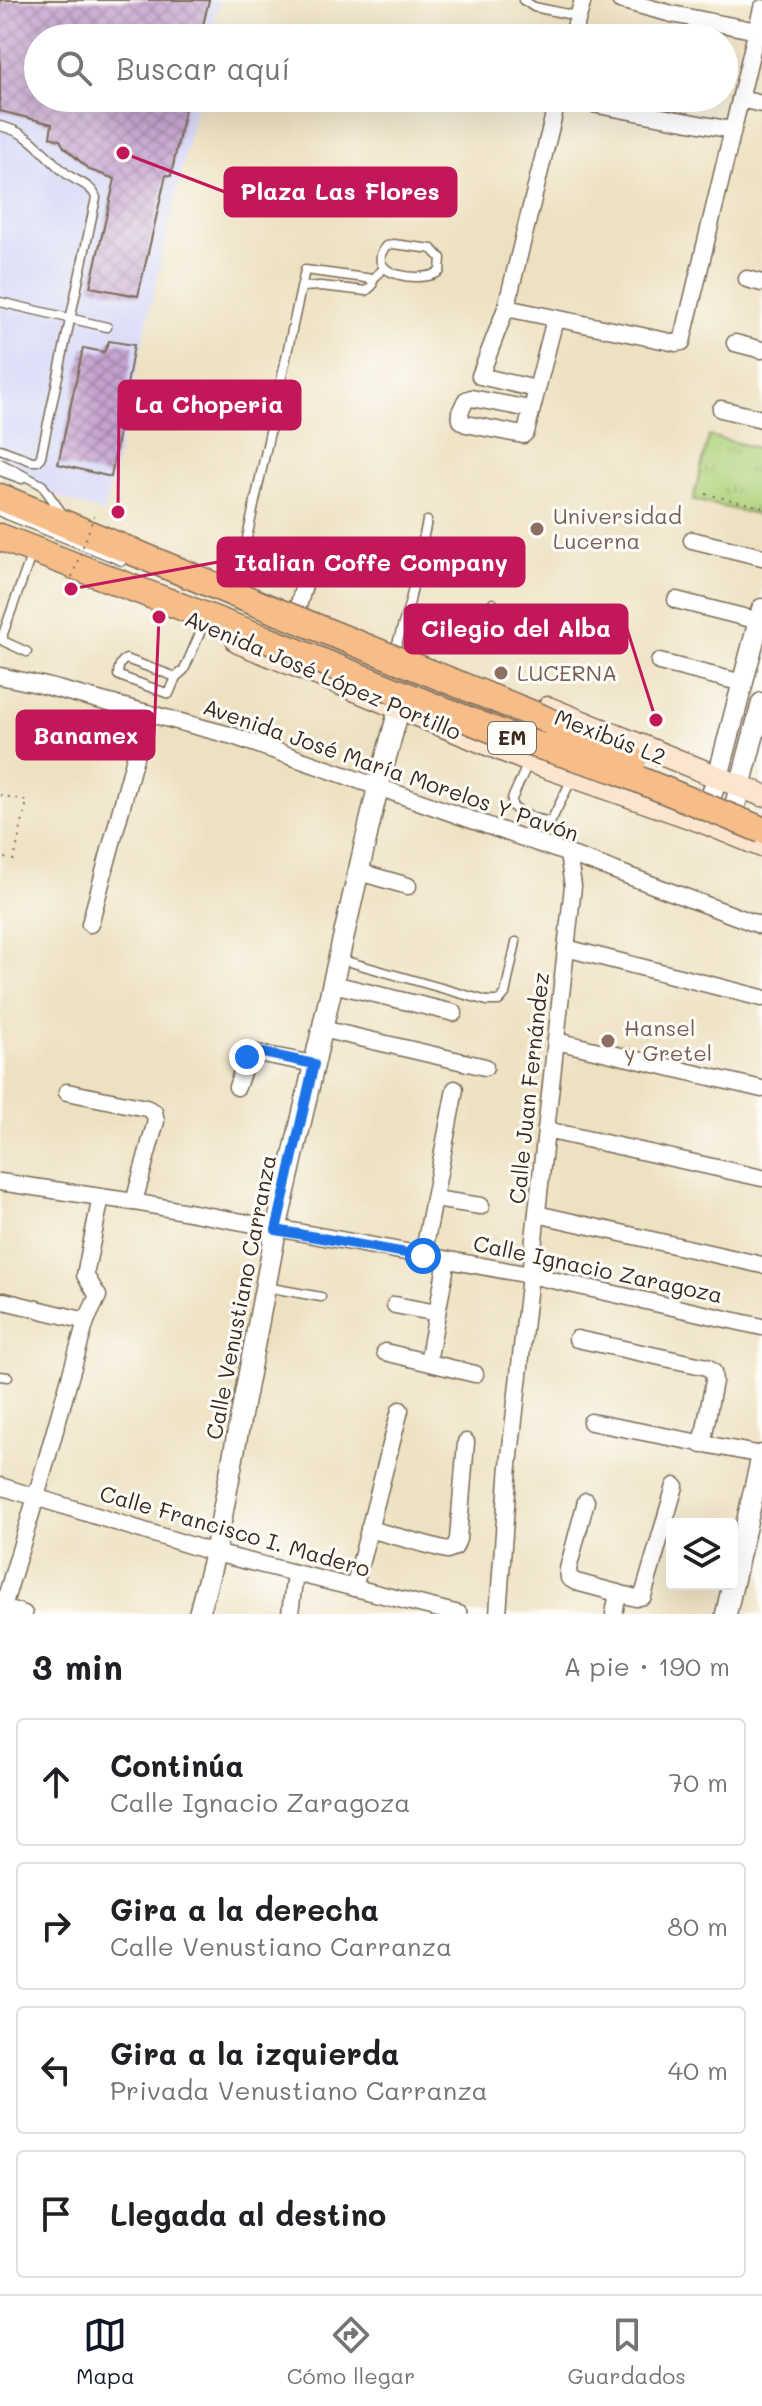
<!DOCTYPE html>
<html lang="es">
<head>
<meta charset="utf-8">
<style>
  :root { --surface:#fff; --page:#f6f6f6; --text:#202124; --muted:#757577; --line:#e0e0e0; --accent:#111827 }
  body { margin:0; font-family:Mali,sans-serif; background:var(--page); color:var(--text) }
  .controls { position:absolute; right:24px; bottom:24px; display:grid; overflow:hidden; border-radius:8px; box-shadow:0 8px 32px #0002 }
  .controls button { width:72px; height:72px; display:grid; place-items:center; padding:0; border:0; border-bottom:2px solid var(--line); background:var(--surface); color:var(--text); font:40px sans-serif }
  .stop { position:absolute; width:24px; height:24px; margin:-18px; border:6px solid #1a73e8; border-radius:50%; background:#fff }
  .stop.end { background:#1a73e8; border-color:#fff; box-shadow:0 2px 8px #0008 }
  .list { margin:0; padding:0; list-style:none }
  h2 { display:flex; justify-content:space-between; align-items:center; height:104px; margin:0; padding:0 32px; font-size:34px }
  h2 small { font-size:26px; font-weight:400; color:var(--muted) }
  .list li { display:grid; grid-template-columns:52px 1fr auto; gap:24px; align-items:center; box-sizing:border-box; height:128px; margin:0 16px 16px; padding:0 16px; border:2px solid var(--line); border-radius:8px }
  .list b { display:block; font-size:30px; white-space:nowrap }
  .list p { margin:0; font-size:26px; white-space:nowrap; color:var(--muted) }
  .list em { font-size:26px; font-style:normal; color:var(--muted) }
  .icon { flex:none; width:44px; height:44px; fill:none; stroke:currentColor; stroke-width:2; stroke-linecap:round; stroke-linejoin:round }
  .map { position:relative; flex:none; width:762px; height:1614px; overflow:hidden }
  .search { position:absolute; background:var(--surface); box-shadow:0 8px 32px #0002; left:24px; right:24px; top:24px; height:88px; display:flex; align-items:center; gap:20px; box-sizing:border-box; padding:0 28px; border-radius:44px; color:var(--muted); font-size:30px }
  .sheet { height:680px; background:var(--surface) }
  nav { display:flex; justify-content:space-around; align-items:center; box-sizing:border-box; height:112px; border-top:2px solid var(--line); background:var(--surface); font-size:22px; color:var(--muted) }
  nav a { display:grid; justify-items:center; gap:4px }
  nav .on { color:var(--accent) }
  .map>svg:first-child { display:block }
  .built { fill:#d6d8f8 }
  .park { fill:url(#park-tufts); stroke:#757e4e; stroke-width:2 }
  .building { fill:url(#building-cross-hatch) }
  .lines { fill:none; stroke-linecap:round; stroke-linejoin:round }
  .service-casing { stroke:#7a6a57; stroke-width:11 }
  .minor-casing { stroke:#7a6a57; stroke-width:19 }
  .tertiary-casing { stroke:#7a6a57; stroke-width:23 }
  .secondary-casing { stroke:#7a6a57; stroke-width:25 }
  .primary-casing { stroke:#7a6a57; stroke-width:29 }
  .path { stroke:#7a6a57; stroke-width:2; stroke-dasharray:2 6; stroke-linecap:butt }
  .service { stroke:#fff; stroke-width:8 }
  .minor { stroke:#fff; stroke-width:16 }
  .tertiary { stroke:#fff; stroke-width:20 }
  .secondary { stroke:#fce5cf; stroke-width:22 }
  .primary { stroke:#f7bd88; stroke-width:26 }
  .primary-bridge-casing { stroke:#7a6a57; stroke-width:29; stroke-linecap:butt }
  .path-bridge { stroke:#7a6a57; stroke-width:2; stroke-dasharray:2 6; stroke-linecap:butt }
  .primary-bridge { stroke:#f7bd88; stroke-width:26 }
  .route { stroke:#1a73e8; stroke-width:10 }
  .education-dot { fill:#8d6e63; stroke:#fdfcf7; stroke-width:3 }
  .labels { text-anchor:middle; stroke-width:6; stroke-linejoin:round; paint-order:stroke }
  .shield { fill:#fdfcf7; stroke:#75695f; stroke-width:2 }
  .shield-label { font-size:20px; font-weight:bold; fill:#3b2a1e }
  .education-label { font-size:22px; fill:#785e54; stroke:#fdfcf7; text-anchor:start }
  .street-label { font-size:22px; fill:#3b2a1e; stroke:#fdfcf7 }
  .leader { fill:none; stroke:#c2185b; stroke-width:3 }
  .callout-dot { fill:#c2185b; stroke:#fdfcf7; stroke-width:3 }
  .callout { fill:#c2185b; stroke:#c2185b; stroke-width:3 }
  .callout-label { font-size:24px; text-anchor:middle; font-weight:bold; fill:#fff }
</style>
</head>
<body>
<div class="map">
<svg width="762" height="1614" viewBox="0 0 762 1614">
  <defs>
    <pattern id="park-tufts" width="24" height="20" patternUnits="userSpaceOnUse" patternTransform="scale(2)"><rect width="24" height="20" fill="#afd37d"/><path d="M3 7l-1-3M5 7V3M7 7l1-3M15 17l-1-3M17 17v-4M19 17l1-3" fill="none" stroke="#97b56c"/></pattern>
    <pattern id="building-cross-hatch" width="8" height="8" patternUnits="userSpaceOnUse" patternTransform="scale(2)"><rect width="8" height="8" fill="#c4a1cf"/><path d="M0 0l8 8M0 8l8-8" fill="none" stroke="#a083a7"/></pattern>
  </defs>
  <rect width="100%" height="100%" fill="#fdfcf7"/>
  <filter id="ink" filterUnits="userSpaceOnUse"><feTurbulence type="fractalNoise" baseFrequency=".0125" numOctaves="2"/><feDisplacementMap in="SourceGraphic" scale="16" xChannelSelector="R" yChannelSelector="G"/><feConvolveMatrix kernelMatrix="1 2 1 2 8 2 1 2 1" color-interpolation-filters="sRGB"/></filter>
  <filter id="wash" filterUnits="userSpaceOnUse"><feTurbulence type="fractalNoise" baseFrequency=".006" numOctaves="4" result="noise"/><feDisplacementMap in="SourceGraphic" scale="32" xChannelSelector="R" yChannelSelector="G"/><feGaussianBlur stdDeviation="1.8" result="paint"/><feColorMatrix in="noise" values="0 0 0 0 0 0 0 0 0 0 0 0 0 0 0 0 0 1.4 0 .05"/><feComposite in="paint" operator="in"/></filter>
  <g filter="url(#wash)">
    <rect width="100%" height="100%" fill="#eee1c1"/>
    <path class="built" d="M0,0h220l-9,38h-173v60h160l-94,416 -104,-40z"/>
    <path class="park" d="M709,436l53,13v67l-69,-16z"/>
    <g id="blocks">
      <g class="building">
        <path d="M0,0h209l-9,38h-162v60h149l-16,78 -5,-1 -28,121 -48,-9 25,-108 -25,-9 -26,-23 -4,-7 -10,-3 2,-13 -52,-13z"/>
        <path d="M109,341l25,4 -23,132 -53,-13 25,-116 21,4z"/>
      </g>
    </g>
  </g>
  <g filter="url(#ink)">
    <use href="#blocks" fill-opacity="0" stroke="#7a6a57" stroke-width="2"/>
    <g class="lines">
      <defs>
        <g id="service">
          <path d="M523,0l11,7 43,9"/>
          <path d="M0,126c35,8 42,29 68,49 10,7 25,11 28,23l-55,258 -3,5h-6l-32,-12"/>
          <path d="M393,244l39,5 9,9 -1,13c-15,13 -78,5 -54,-25z"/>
          <path d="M302,287l19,-1 45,5 6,-5 1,-7"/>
          <path d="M0,302l107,25"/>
          <path d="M0,463l42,22 22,31"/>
          <path d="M0,471l22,8"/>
          <path d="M0,512l122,49"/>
          <path d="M235,585l4,-10 66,-305 68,9 11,-11"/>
          <path d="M396,647l14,-46 17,-80"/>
          <path d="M27,652l-24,-11v-7l29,-81"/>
          <path d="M411,653l8,-25 3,-3 52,19h7l3,-3 9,-38"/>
          <path d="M176,677l-50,-18c-6,2 -8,10 -8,16l4,2 47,17 7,-17 8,-7 19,-44"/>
          <path d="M529,761l-17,38v7c8,8 27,15 39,15l21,-42"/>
          <path d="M339,959l148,42h12l6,-7 11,-52"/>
          <path d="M266,1287l55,10"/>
          <path d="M0,1376l8,1"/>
        </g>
        <g id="minor">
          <path d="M620,0l52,14 85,17"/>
          <path d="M572,38l11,-38"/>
          <path d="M560,98l172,32"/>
          <path d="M740,99l22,5"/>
          <path d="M747,279l15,4"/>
          <path d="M506,308l170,35 6,-1 80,-334"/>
          <path d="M735,343l27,7"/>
          <path d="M536,389l-56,-13 26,-68 52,-210"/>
          <path d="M530,409l-59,-11 -5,2 -6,12 1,8 5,4 57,11 3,-3 29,-113"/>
          <path d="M721,409l41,10"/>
          <path d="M692,540l70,17"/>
          <path d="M676,600l83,21"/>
          <path d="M298,607l11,-40 5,-6 7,-1 39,9"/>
          <path d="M659,662l84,21"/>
          <path d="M0,676l42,9 191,51 364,128 165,62"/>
          <path d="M359,872l49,14"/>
          <path d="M90,924l57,-211"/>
          <path d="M566,948l196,50"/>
          <path d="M333,984l121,29"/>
          <path d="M322,1029l163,38"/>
          <path d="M556,1041l206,48"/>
          <path d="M237,1087l10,-30 5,-5 62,12"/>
          <path d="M67,1092l79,16 8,4 2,9 -22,81"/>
          <path d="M546,1130l216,48"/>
          <path d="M0,1182l134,20 396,73 232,52"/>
          <path d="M434,1199l47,7"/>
          <path d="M537,1214l225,51"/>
          <path d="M423,1256l32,-167"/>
          <path d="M4,1301l82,20"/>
          <path d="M395,1305l42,8"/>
          <path d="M577,1339l130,28 6,5 1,9 -12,64"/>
          <path d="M385,1352l90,22"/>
          <path d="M428,1362l19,-102"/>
          <path d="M591,1422l171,33"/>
          <path d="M0,1486l215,67 244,61"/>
          <path d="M586,1501l-18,68 1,9 7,4 60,16 7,-2 32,-110"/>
          <path d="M369,1529l78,21 8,-3 3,-8 8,-97"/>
          <path d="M354,1588l46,-178"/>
          <path d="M3,1607l21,7"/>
          <path d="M1,1614l35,-117 50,-176 12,-25 -13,-21 16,-78"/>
          <path d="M290,1614l5,-41"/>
          <path d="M498,1614l11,-149 64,-579 -5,-32"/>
          <path d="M614,1614l4,-21"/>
        </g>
        <g id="tertiary">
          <path d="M702,820l16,-43 44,-168"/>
          <path d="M728,832l34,-129"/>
          <path d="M199,1614l16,-61 61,-323 102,-443 21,-78"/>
          <path d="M726,1614l36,-159"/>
        </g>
        <g id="secondary">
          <path d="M238,642l291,119 172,60 61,25"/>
          <path d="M548,708l214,87"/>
        </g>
        <g id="primary">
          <path d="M0,497l276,114"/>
          <path d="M0,537l265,102"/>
        </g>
      </defs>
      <use href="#service" class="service-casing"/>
      <use href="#minor" class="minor-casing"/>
      <use href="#tertiary" class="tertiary-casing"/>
      <use href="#secondary" class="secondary-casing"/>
      <use href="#primary" class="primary-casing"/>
      <g class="path">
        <path d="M706,494l56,13"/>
        <path d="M0,795l27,6 -13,59 -14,-3"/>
      </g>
      <use href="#service" class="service"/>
      <use href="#minor" class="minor"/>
      <use href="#tertiary" class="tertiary"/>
      <use href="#secondary" class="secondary"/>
      <use href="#primary" class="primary"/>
      <defs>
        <g id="primary-bridge">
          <path d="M276,611l264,106 93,44"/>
          <path d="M265,639l246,98 102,32 149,61"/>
        </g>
      </defs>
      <use href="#primary-bridge" class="primary-bridge-casing"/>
      <path class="path-bridge" d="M72,577l22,-61"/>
      <use href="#primary-bridge" class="primary-bridge"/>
    </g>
  </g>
  <g class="lines" filter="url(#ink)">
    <path class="route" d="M247,1057l5,-5h7l55,12 -38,166 147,26"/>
  </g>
  <g class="education-dot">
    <circle cx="537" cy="529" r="8"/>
    <circle cx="501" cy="673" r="8"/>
    <circle cx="608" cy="1041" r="8"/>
  </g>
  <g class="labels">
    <rect class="shield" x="488" y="722" width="48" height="32" rx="6"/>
    <g class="shield-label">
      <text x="512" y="745">EM</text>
    </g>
    <g class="education-label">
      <text x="553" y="524">Universidad<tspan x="553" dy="25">Lucerna</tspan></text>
      <text x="517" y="681">LUCERNA</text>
      <text x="624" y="1036">Hansel<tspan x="624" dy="25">y Gretel</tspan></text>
    </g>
    <g class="street-label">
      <text transform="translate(323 675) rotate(23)" y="8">Avenida José López Portillo</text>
      <text transform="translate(610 737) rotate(21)" y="8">Mexibús L2</text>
      <text transform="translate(391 770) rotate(19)" y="8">Avenida José María Morelos Y Pavón</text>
      <text transform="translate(529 1088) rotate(-84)" y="8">Calle Juan Fernández</text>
      <text transform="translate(598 1269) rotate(12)" y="8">Calle Ignacio Zaragoza</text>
      <text transform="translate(241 1297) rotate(-79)" y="8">Calle Venustiano Carranza</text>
      <text transform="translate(235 1531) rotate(16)" y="8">Calle Francisco I. Madero</text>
    </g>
  </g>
  <path class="leader" d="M123 153L225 192M118 512L119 405M71 589L218 562M656 720L627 629M159 617L154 735"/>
  <g class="callout-dot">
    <circle cx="123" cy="153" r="8"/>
    <circle cx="118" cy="512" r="8"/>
    <circle cx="71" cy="589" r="8"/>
    <circle cx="656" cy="720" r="8"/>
    <circle cx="159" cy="617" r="8"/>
  </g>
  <g class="callout">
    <rect x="225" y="168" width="231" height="48" rx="8"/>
    <rect x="119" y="381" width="181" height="48" rx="8"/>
    <rect x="218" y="538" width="306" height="48" rx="8"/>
    <rect x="405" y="605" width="222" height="48" rx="8"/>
    <rect x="17" y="711" width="137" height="48" rx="8"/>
  </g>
  <g class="callout-label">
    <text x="340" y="200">Plaza Las Flores</text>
    <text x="209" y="413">La Choperia</text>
    <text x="371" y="571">Italian Coffe Company</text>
    <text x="516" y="637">Cilegio del Alba</text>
    <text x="86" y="744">Banamex</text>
  </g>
</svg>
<div class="controls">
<button><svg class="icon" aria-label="layers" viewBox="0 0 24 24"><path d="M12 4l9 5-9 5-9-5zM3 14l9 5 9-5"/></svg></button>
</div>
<div class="stop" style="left:423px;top:1256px"></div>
<div class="stop end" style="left:247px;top:1057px"></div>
<div class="search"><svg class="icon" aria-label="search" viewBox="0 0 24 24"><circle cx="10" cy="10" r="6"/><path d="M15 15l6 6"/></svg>Buscar aquí</div>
</div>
<section class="sheet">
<h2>3 min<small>A pie · 190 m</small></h2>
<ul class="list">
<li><svg class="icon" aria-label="ahead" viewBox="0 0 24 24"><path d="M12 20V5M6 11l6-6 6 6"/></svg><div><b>Continúa</b><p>Calle Ignacio Zaragoza</p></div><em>70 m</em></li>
<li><svg class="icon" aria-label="right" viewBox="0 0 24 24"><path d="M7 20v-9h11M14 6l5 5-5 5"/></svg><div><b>Gira a la derecha</b><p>Calle Venustiano Carranza</p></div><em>80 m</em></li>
<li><svg class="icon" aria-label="left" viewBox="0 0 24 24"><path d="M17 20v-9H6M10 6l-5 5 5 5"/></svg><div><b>Gira a la izquierda</b><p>Privada Venustiano Carranza</p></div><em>40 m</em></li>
<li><svg class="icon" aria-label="arrive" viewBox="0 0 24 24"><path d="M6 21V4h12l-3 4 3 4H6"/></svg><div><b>Llegada al destino</b></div></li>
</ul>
</section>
<nav>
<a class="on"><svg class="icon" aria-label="map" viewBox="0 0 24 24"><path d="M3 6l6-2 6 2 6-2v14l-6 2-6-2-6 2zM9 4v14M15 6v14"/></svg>Mapa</a>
<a><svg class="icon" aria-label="directions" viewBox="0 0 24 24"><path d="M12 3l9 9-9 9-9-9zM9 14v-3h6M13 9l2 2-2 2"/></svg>Cómo llegar</a>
<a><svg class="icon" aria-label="saved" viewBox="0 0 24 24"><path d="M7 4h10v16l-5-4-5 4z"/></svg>Guardados</a>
</nav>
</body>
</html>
